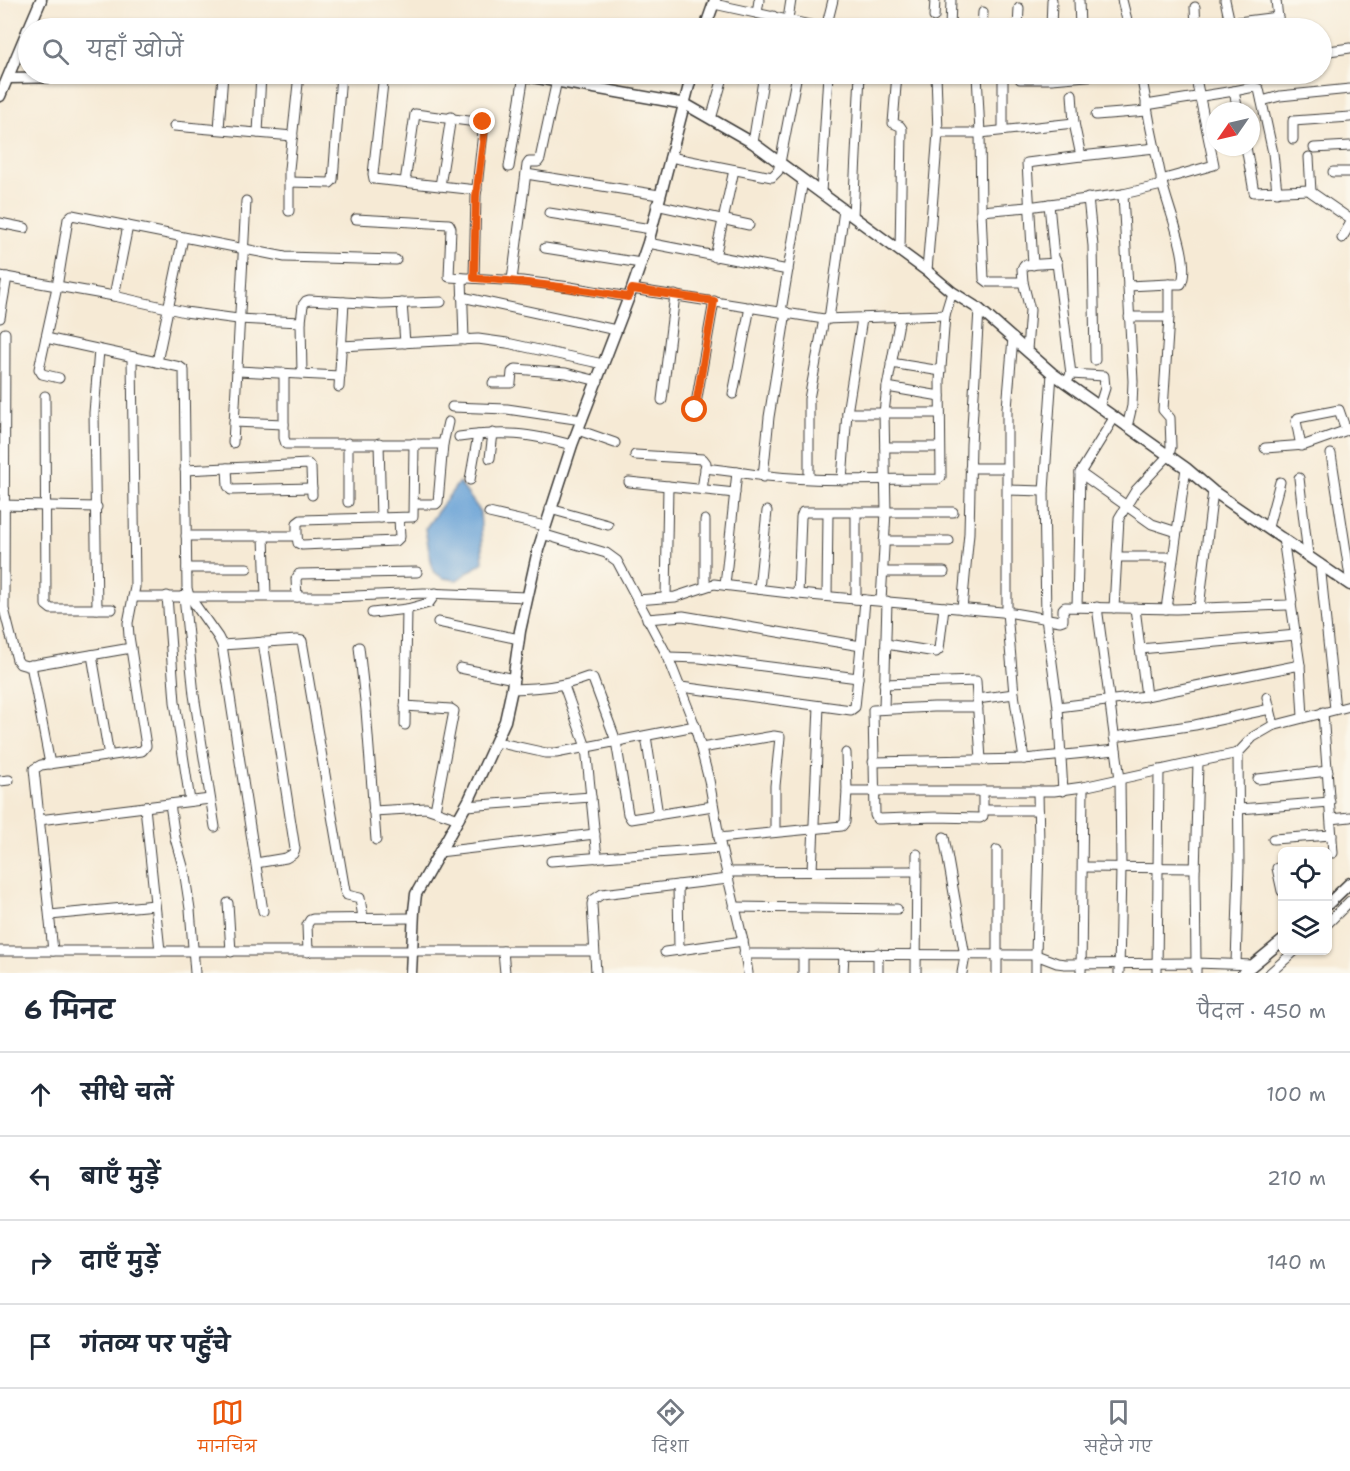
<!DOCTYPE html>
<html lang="hi">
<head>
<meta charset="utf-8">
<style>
  :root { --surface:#fff; --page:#f2f2f3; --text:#1f2937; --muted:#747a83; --line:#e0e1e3; --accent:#ea580c }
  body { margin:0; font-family:"Shantell Sans","Playpen Sans Deva",sans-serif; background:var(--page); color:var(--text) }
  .controls { position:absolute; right:18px; bottom:18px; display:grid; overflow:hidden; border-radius:9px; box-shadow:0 2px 4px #0004 }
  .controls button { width:54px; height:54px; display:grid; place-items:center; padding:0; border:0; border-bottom:2px solid var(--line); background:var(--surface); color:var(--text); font:30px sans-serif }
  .compass { position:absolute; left:1206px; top:102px; width:54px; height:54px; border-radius:50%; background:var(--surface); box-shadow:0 2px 4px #0004; rotate:236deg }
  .stop { position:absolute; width:18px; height:18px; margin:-14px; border:4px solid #ea580c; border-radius:50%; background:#fff }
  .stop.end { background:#ea580c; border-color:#fff; box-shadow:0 2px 6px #0008 }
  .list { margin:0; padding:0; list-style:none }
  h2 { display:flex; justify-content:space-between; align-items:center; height:78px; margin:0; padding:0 24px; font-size:26px }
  h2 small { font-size:20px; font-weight:400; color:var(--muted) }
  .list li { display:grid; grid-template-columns:39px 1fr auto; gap:18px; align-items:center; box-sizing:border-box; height:84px; padding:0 24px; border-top:2px solid var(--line) }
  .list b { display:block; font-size:22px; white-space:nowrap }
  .list em { font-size:20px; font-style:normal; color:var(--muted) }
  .icon { flex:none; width:33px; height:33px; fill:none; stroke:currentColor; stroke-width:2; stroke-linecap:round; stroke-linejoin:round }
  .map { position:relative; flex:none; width:1350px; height:973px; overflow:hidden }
  .search { position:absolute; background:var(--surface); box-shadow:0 2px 4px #0004; left:18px; right:18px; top:18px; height:66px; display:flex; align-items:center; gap:15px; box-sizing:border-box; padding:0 21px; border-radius:33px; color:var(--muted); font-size:22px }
  .sheet { height:414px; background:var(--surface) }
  nav { display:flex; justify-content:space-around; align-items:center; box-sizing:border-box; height:84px; border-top:2px solid var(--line); background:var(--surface); font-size:16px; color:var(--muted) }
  nav a { display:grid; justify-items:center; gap:3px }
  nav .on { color:var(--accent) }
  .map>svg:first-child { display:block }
  .water { fill:#67a1d6; stroke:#425e79; stroke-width:1.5 }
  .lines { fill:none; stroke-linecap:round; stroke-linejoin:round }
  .minor-casing { stroke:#3d3b38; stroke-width:11 }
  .tertiary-casing { stroke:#3d3b38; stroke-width:13 }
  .minor { stroke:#fff; stroke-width:9 }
  .tertiary { stroke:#fff; stroke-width:10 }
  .route { stroke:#ea580c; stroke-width:8 }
</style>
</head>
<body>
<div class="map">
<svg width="1350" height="973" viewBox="0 0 1350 973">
  <rect width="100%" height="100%" fill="#fbf7ec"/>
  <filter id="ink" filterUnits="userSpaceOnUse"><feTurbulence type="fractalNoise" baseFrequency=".0167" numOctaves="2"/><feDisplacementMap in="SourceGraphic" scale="12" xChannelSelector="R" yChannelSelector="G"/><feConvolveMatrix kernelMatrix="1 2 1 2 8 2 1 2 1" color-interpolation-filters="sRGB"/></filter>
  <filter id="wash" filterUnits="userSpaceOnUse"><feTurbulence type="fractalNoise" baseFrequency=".008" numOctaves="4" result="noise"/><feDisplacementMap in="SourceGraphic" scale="24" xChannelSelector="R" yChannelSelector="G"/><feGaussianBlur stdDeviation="1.35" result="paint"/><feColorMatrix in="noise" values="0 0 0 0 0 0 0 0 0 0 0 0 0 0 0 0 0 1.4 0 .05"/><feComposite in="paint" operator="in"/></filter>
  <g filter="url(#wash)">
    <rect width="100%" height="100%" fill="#f6ead5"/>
    <path class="water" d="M459,482l21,29 3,51 -26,18 -14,-2 -10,-7 -8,-42z"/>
  </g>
  <g filter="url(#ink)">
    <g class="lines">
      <defs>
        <g id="minor">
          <path d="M1079,0l1,28"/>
          <path d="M1122,0l7,28"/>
          <path d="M1225,0l5,23 48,-6"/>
          <path d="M1276,0l3,28"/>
          <path d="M714,4l110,24"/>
          <path d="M1195,7l1,21"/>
          <path d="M757,13l2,-13"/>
          <path d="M934,17l1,-17"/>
          <path d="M788,19l3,-19"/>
          <path d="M771,28l2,-12"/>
          <path d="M826,28l7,-28"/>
          <path d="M950,28l1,-28"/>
          <path d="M982,28l1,-16"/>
          <path d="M1018,28l1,-20"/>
          <path d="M1051,28l1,-28"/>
          <path d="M1322,52l28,-4"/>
          <path d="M384,74l-11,100 1,5 103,11"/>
          <path d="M897,74l-4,49 7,3 2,3 -2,122"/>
          <path d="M977,74l3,59 1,78 47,-4 95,-13 39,-9"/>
          <path d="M1003,74v56"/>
          <path d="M1141,74c6,36 13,72 21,108 5,24 30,81 19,102h-12"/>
          <path d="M1020,79h32l58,-5"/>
          <path d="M1234,91l20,-4 5,2 14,64 4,39"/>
          <path d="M1072,94l2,29"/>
          <path d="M1262,101l18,-5 70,-7"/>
          <path d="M1146,105l88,-14 4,20"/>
          <path d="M1096,115l51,-4"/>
          <path d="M711,119l13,-45"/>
          <path d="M174,126l119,10"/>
          <path d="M219,129l4,-55"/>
          <path d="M258,133l3,-59"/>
          <path d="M938,133h42l94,-10 7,33 74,-8"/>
          <path d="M1293,139v-18l57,-4"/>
          <path d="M753,143l11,-69"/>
          <path d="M1246,147l8,45 56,-2"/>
          <path d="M1314,148l36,-2"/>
          <path d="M670,157l102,20 6,-6 2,-8 17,-89"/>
          <path d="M1309,157l2,35 39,27"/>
          <path d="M509,167l15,-92"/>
          <path d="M1333,172h17"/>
          <path d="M526,174l133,21"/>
          <path d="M1161,180l53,-15 -19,-91"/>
          <path d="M289,182l41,1 3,-3 8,-106"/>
          <path d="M405,182l10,-68 69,9 -8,73 -2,82"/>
          <path d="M440,186l11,-69"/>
          <path d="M821,193l7,-119"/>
          <path d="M1123,194l10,187 -1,25 -5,21"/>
          <path d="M1088,198l5,48 2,114"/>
          <path d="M1049,204l5,53 3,6"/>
          <path d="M656,205l93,20"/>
          <path d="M289,211v-42l10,-95"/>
          <path d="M981,211l3,68 4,3h35l7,28 -3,40"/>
          <path d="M549,213l102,16"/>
          <path d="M853,216l7,-142"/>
          <path d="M356,219l93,5 2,4 -2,49 73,4 48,6 58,10"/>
          <path d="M0,223l25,5"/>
          <path d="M1342,238l8,-14"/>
          <path d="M648,243l140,27"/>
          <path d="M545,248l96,15"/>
          <path d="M715,257l19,-87"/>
          <path d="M1033,265l-6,-102 54,-7"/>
          <path d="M927,271l11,-138 -2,-59"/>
          <path d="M0,276l114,20 71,16 53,7 63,3 2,-17 3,-4 3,-1 72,4 60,-2"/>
          <path d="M462,278l2,62"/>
          <path d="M512,280l15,-115 2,-3h9l2,-3 17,-79"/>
          <path d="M1023,282l-1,-13 2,-4 33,-2 14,111"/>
          <path d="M1128,286l41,-2v33"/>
          <path d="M632,289l192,30 121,-4 7,-23"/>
          <path d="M114,296l14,-70"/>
          <path d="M462,297l154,33"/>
          <path d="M402,303l3,40"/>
          <path d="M781,311l22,-131"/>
          <path d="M0,318l7,-41"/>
          <path d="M829,319l15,-109"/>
          <path d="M301,322l1,52"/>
          <path d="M5,333l-1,276 13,51 3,4 7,2 104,-18"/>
          <path d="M46,338l134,29 4,3 3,218 2,8 29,41 4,8 41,266"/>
          <path d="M1013,338l-6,70v204l7,82 10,65"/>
          <path d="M341,346l137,-7 29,4 96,21"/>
          <path d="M157,362l26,-124"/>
          <path d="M891,363l50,8"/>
          <path d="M238,371l102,5"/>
          <path d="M284,373v65l2,6h157"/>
          <path d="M1052,373l-8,118 2,127 12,89 5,84"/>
          <path d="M59,378l-17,-4 -3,-5 18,-82 11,-68 4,-4 213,42 111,3"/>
          <path d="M1069,378l2,-4 33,2 1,12 -6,19"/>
          <path d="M493,383h18l1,-11 4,-3 50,4 32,8"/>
          <path d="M339,387l5,-85"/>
          <path d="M887,387l53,9"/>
          <path d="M733,394l17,-87"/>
          <path d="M45,396l1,209 5,4h61"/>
          <path d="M662,400l13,-105"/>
          <path d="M452,407l55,2 75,11"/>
          <path d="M695,409l19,-108"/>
          <path d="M847,413h93"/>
          <path d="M234,422l50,2"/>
          <path d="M578,430l37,13"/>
          <path d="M459,437c46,-6 68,-4 113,8"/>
          <path d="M233,443l13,-242"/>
          <path d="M379,443l2,75"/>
          <path d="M1301,446l-5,-25 2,-3 41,-8 7,20"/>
          <path d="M885,447h55"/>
          <path d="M1265,448l40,-3 45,-16"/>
          <path d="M1331,454l19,123"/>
          <path d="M635,455l68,4 3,4 -4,26"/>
          <path d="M490,458l3,-25"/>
          <path d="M227,468l1,18 3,4 81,-2"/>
          <path d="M705,468l32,4"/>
          <path d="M970,468h37"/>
          <path d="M185,470l123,-6 3,4 1,27"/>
          <path d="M1080,473l72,51 25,8"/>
          <path d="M763,477l6,-60 17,-105"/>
          <path d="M809,478v-79l15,-80"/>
          <path d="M1299,478l9,77"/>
          <path d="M470,480l8,-45"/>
          <path d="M842,480l5,-67 15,-94"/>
          <path d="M629,482l39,4"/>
          <path d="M1008,490l36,1"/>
          <path d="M348,502v-59"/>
          <path d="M415,504h21l2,-2 5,-58 5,-22"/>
          <path d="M0,505l97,2"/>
          <path d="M550,509l58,16"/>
          <path d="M856,512v87"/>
          <path d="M489,513l56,13"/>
          <path d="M705,520v65"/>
          <path d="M1268,527l12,-45"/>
          <path d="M542,534l64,19 11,8 51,96 27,69 14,54 12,68 22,93 5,32"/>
          <path d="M186,536h111v-13l4,-3 112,-3 1,-74"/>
          <path d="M264,536l2,60"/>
          <path d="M297,536l1,7 4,2 94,-4 4,-4 -1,-19"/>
          <path d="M884,541h65"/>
          <path d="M1118,557h55"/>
          <path d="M1320,564l15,145"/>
          <path d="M187,568h60"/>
          <path d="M883,572h61"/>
          <path d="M725,585l12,-113c65,11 134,7 201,7l3,-2 -1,-96 5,-66"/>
          <path d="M759,589l8,-78"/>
          <path d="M798,594l3,-77 2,-5h150"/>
          <path d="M167,596l8,106 15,99"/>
          <path d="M184,596l10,99 21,132"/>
          <path d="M827,596l1,-83"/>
          <path d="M133,597h198l93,-4 103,4"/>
          <path d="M297,597l-1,-18 3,-5 118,-2"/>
          <path d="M666,597l2,-111 67,7"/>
          <path d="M637,600l38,-3 39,-13 84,10 215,19 47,8 3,-1v-11l2,-2 111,2 111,-4 4,-1 1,-4 -9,-62"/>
          <path d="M881,601l5,-89 -2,-99 3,-26 13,-70"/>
          <path d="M1291,604l9,61"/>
          <path d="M1077,607l3,-134 34,-55"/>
          <path d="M1097,607l23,172 1,88 -2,106"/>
          <path d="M1114,608l5,-90 17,-28 33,-35 2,-8 -1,-29 -7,-8 6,-93h-40"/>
          <path d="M1135,608l11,88"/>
          <path d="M1199,608l14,-117"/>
          <path d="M97,609l-3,-196 5,-63"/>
          <path d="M962,609l7,-76 2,-89 8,-135"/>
          <path d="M1166,609l20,-141"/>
          <path d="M372,613l35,-4"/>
          <path d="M647,619l36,-3 178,30 4,-46"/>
          <path d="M438,622l81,17"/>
          <path d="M886,644l50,8 3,-3 5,-42"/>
          <path d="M222,645l75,-5 5,1 43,250 2,4 13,3 3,20"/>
          <path d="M359,647l7,63 10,130"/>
          <path d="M1140,649l156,-14"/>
          <path d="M92,655l17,101"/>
          <path d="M668,657l32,1 158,20"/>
          <path d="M31,665l19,99"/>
          <path d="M460,668l54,11"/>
          <path d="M884,684l92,-3 5,79"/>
          <path d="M564,686l22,61 11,111"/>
          <path d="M681,687l170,23 4,-3 6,-61"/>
          <path d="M512,689c27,-1 50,-2 76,-12l5,2 23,62 12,73 3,5 82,-13"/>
          <path d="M1267,697l7,28"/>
          <path d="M977,699l37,-5"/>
          <path d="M405,706l46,3 3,2 -19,99"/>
          <path d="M978,707h-44l-61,3 2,105 2,4h3l55,-2 45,1 3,-2v-25"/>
          <path d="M1058,707l88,-11 154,-31 3,52"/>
          <path d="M884,708l3,-107"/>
          <path d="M1323,712l10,141"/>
          <path d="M405,725l2,-116 22,-6 7,-10"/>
          <path d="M646,736l12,79"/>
          <path d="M1114,737l81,-12 75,-16"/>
          <path d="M496,742l50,11h10l139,-27"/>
          <path d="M701,748l73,-12 6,1 -5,49v46"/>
          <path d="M846,753l1,38"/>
          <path d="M873,762l151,-3 92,-9"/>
          <path d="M1198,762l-3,112 1,89 57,2"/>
          <path d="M1258,779l70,-8"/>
          <path d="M0,781l9,-1"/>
          <path d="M170,804l5,34 9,32 6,39 5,64"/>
          <path d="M466,806l125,-9"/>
          <path d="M145,807l15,144"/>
          <path d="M1239,809l91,-7"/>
          <path d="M983,810h55"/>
          <path d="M373,811l53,-3 33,11"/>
          <path d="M1331,819l19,-2"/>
          <path d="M39,820l171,-21"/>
          <path d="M944,837l21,119 -3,17"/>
          <path d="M719,838l123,-12 3,-4 2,-31h207l29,-4 155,-34 15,-16 19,-11 78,-20"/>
          <path d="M1273,839l59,-4"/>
          <path d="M439,852l156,-18"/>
          <path d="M551,861l170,-13"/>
          <path d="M256,863l30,-5 7,-4 2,-5 -32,-207"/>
          <path d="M1083,867l112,1"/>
          <path d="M1277,868l5,23"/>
          <path d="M812,871l7,-165"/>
          <path d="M727,872l190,-1"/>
          <path d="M678,885l1,65"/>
          <path d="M228,903l3,49"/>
          <path d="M734,907l163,2"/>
          <path d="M50,915l105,-10"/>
          <path d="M1328,923l22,-22"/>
          <path d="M0,951h594"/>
          <path d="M53,951l-19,-182 7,-4 101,-14 4,-5 -17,-110 -1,-13 7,-36 -3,-230"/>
          <path d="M503,951l2,22"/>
          <path d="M308,952l-1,-27 3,-5 3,-1 100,-1"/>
          <path d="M665,952l78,-11"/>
          <path d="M744,954l292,1 3,-110 -1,-54"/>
          <path d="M803,954v19"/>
          <path d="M1236,964l3,-98 -1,-113"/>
          <path d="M596,973l-4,-69 1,-4 9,-6 126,-15"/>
          <path d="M843,973l1,-19"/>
          <path d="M878,973v-20"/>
          <path d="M916,973l1,-119"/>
          <path d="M997,973v-123"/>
          <path d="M1036,973v-18l21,8 8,1 131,-1v10"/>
          <path d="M1081,973l2,-186"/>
          <path d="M1157,973l2,-203"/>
          <path d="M1270,973l26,-23"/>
        </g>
        <g id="tertiary">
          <path d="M29,28l12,-28"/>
          <path d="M705,28l10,-28"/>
          <path d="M515,74l170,30 68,39 174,128 25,21 27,17 73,64 134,95 27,23 137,94"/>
          <path d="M8,78l66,-1 47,-3"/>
          <path d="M0,96l28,-67"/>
          <path d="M1328,904l22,-21"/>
          <path d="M411,973l3,-62 2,-17 53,-94 36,-79 7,-32 8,-58 18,-81 34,-105 60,-156 16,-46 44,-169"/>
          <path d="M1243,973l39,-32"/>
        </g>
      </defs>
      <use href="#minor" class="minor-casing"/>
      <use href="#tertiary" class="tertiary-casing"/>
      <use href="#minor" class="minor"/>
      <use href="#tertiary" class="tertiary"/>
    </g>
  </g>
  <g class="lines" filter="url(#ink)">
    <path class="route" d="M483,122l2,5 -9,69 -2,82c54,4 101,10 154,19l4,-8 82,12 -19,109"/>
  </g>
</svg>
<div class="controls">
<button><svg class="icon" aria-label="locate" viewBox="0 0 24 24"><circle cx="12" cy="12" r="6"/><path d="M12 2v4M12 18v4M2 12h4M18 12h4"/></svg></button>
<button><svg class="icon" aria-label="layers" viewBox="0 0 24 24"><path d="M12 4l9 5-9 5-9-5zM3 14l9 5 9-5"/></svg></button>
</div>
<svg class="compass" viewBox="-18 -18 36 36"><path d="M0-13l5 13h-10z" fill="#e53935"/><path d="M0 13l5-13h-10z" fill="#747a83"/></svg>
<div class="stop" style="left:695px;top:410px"></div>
<div class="stop end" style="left:483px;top:122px"></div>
<div class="search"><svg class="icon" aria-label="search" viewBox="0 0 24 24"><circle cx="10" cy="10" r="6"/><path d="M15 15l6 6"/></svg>यहाँ खोजें</div>
</div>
<section class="sheet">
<h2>6 मिनट<small>पैदल · 450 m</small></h2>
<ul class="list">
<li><svg class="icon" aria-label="ahead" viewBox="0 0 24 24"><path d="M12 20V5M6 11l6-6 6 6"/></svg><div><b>सीधे चलें</b></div><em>100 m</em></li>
<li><svg class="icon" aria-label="left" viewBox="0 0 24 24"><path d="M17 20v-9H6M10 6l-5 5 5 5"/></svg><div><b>बाएँ मुड़ें</b></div><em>210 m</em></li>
<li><svg class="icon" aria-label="right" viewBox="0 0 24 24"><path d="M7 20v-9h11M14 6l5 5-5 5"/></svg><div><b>दाएँ मुड़ें</b></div><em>140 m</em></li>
<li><svg class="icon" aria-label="arrive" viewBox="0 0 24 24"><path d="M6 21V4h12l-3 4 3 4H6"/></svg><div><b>गंतव्य पर पहुँचे</b></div></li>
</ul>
</section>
<nav>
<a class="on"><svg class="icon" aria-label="map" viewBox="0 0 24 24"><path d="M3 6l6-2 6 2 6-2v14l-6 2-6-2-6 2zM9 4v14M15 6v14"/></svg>मानचित्र</a>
<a><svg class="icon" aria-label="directions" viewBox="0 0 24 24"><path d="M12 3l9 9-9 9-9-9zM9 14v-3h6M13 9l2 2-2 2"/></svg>दिशा</a>
<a><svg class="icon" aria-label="saved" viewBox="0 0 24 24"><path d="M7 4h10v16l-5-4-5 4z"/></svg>सहेजे गए</a>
</nav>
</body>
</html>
